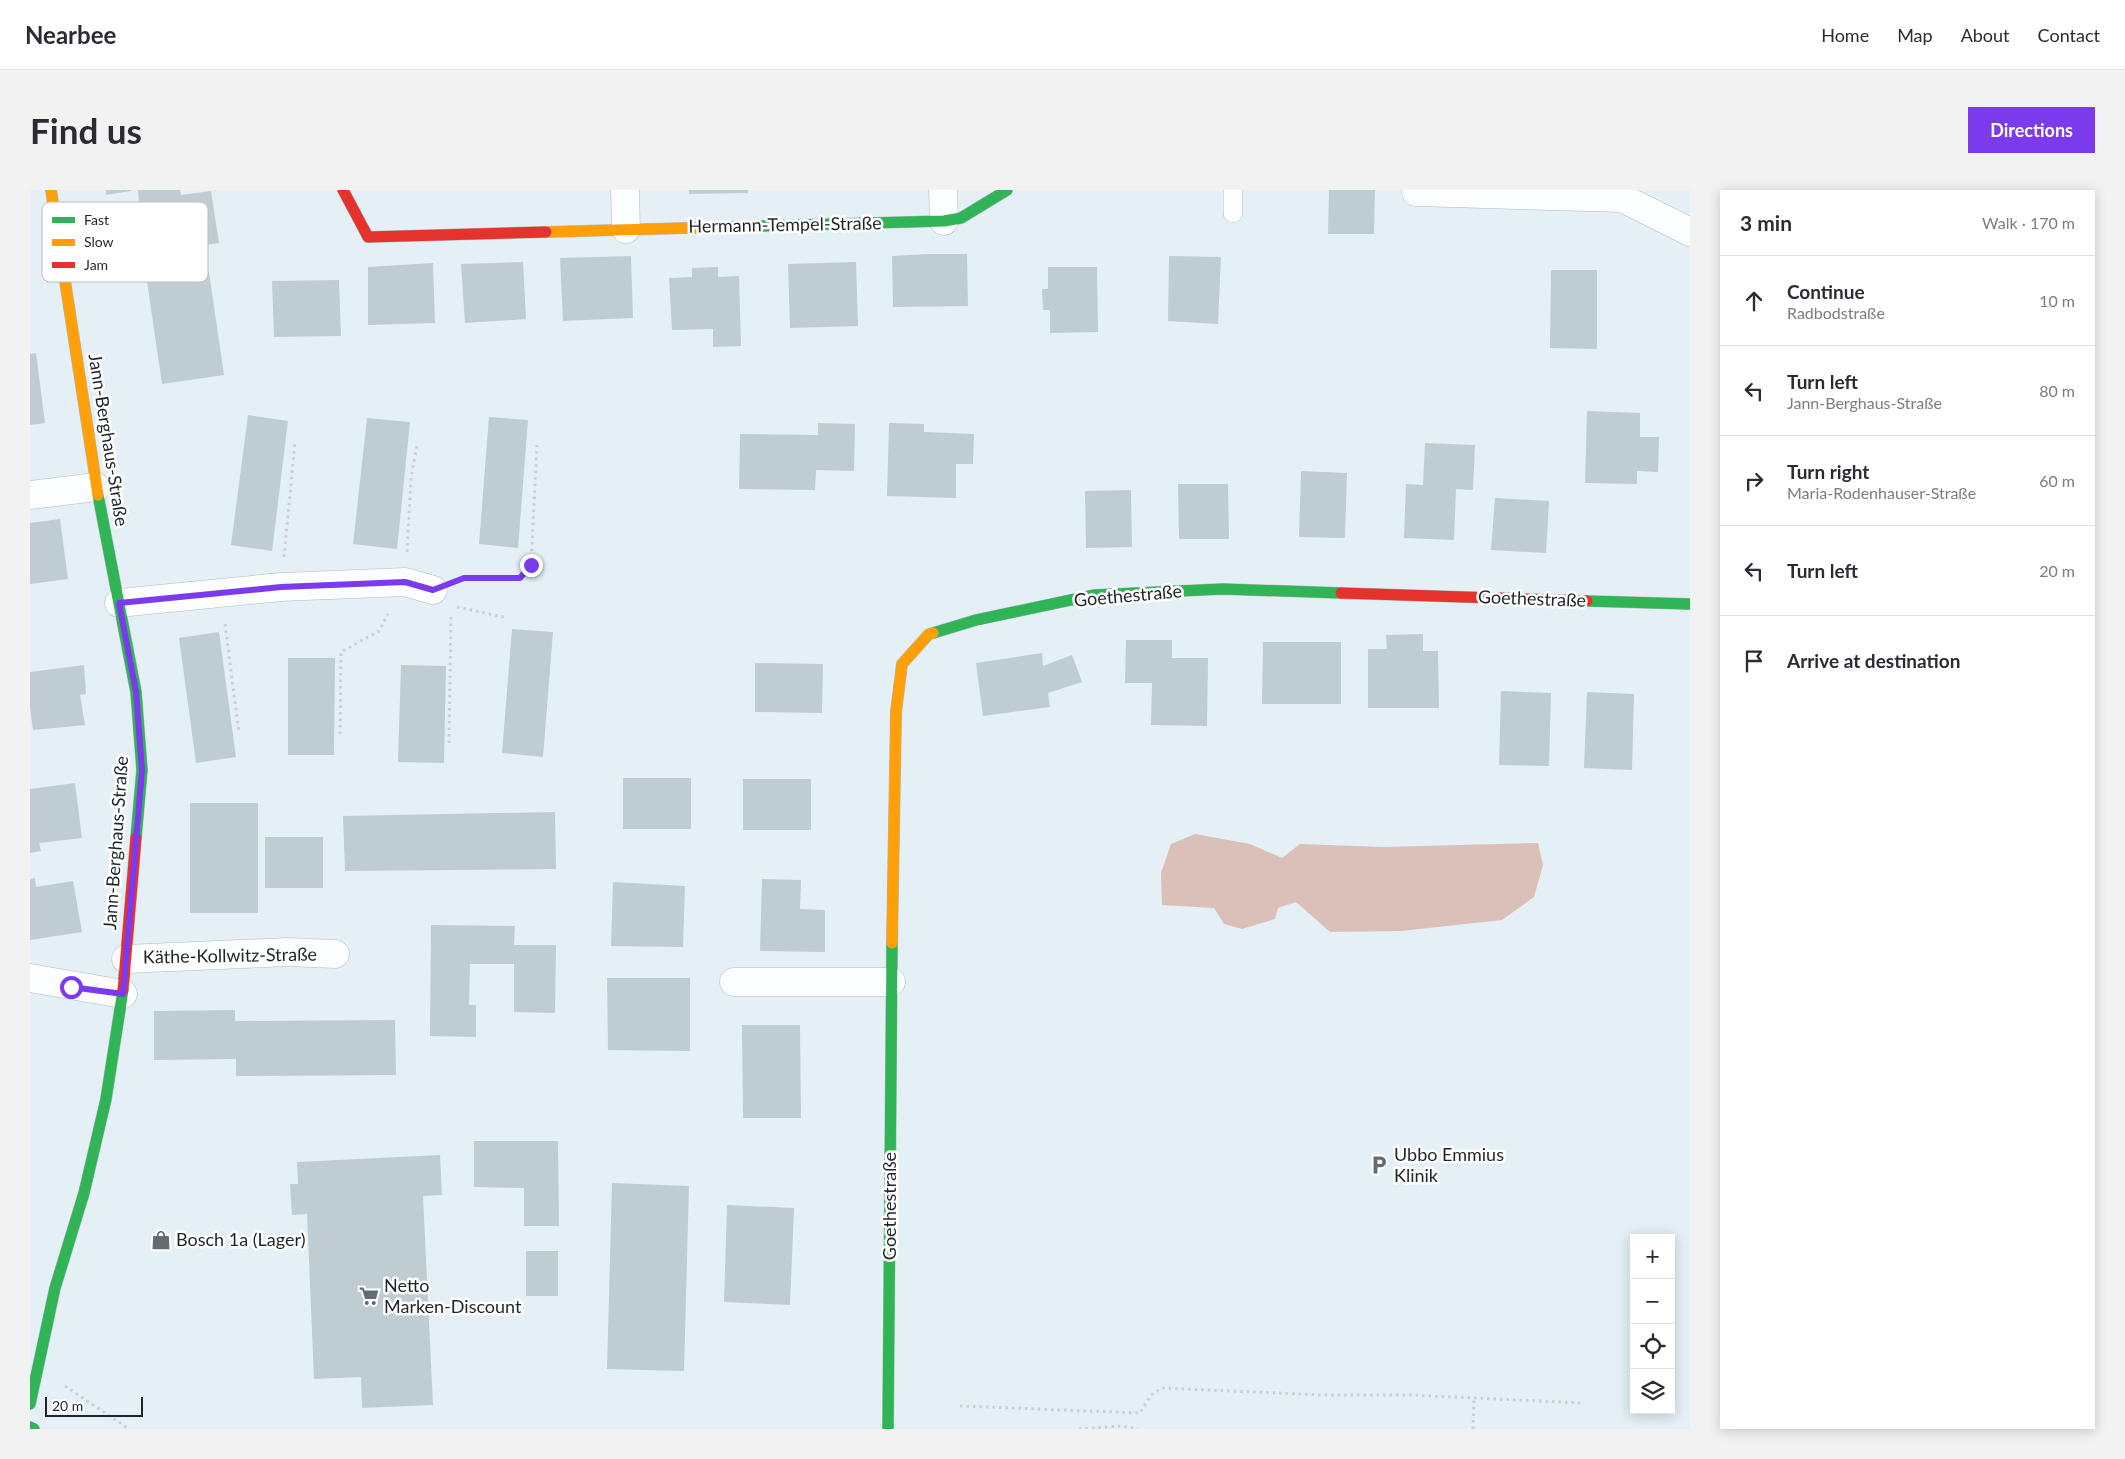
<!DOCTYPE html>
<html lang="en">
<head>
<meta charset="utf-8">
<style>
  :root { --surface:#fff; --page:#f2f2f3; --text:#2b2b33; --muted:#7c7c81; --line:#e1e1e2; --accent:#7c3aed }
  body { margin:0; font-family:Lato,sans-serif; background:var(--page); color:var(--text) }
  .controls { position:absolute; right:15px; bottom:15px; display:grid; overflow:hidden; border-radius:0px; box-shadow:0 2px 12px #0003 }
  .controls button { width:45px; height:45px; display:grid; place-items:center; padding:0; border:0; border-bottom:1px solid var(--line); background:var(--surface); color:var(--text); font:25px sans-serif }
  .scale { position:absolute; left:15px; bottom:12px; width:98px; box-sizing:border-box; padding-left:5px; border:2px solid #1e2529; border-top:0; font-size:14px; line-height:18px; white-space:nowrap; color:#1e2529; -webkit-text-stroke:4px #fff; paint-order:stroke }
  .stop { position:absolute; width:15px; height:15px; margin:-11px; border:4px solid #7c3aed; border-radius:50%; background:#fff }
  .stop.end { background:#7c3aed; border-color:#fff; box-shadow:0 1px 5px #0008 }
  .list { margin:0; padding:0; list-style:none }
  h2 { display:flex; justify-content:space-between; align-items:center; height:65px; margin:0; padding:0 20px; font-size:21px }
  h2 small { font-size:16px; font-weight:400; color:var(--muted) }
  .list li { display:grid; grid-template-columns:32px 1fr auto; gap:15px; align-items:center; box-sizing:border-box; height:90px; padding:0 20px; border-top:1px solid var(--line) }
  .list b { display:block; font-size:19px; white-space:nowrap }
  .list p { margin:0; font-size:16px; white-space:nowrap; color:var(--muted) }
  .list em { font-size:16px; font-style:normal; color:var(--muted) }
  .icon { flex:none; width:28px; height:28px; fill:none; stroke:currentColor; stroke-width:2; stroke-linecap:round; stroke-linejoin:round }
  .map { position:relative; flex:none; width:1660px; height:1239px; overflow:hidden; border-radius:0px }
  header { display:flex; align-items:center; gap:30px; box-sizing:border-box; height:70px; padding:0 25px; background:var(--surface); border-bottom:1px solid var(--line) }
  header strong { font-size:24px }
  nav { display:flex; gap:28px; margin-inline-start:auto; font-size:18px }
  .intro { display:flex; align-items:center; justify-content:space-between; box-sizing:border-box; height:120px; padding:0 30px }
  h1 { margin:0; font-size:35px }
  .button { padding:12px 22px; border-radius:0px; background:var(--accent); color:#fff; font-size:18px; font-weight:700 }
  main { display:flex; gap:30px; padding:0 30px }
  aside { flex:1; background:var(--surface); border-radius:0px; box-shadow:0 2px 12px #0003 }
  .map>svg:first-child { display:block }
  .water { fill:#dbc0b9 }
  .building { fill:#bfccd2 }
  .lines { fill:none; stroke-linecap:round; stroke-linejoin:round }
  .lane-casing { stroke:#b1bbbf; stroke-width:20 }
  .street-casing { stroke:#b1bbbf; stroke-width:29 }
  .fast-casing { stroke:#b1bbbf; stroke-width:12 }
  .slow-casing { stroke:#b1bbbf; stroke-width:12 }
  .jam-casing { stroke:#b1bbbf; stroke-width:12 }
  .path { stroke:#cccfd1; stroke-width:3; stroke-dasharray:2.5 4; stroke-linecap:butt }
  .lane { stroke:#fbfdfe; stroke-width:19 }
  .street { stroke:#fbfdfe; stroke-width:28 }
  .fast { stroke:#30b455; stroke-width:11 }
  .slow { stroke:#ff9f0a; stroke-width:11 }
  .jam { stroke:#e5322d; stroke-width:11 }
  .route { stroke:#7c3aed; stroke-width:6 }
  .labels { text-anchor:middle; stroke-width:5; stroke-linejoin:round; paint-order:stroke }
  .street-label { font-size:18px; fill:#1e2529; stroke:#fff }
  .poi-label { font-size:18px; fill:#1e2529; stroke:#fff; text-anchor:start }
  .key { fill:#fff; stroke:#bcbebf; stroke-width:1 }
  .key-label { font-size:14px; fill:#1e2529 }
</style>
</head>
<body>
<header>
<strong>Nearbee</strong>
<nav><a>Home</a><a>Map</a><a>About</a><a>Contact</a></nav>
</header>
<div class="intro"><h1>Find us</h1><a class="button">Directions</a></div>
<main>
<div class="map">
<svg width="1660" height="1239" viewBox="0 0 1660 1239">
  <rect width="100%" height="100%" fill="#e4f0f5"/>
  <path class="water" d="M1165,644l55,10 32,14 18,-14 83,3 155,-4 5,22 -9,32 -32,23 -101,11 -71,1 -34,-30 -18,6 -3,11 -33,10 -18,-5 -10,-16 -52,-3 -1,-32 10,-29z"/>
  <g class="building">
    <path d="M76,0h25v1l-25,4z"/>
    <path d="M108,0h42l1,5 30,-4 8,52 -80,11 -7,-49 7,-2z"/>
    <path d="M659,0h59v3l-59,1z"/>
    <path d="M1299,0h46l-1,44h-46z"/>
    <path d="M900,64h37l1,52 -75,1 -1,-51z"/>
    <path d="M601,66l2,62 -70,3 -3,-63z"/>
    <path d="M1139,66l52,1 -3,67 -50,-3z"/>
    <path d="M493,72l3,57 -61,4 -4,-59z"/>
    <path d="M826,72l2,64 -68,2 -2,-64z"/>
    <path d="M403,73l2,60 -67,2v-58z"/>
    <path d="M688,77v10l21,-1 2,70 -28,1v-18l-41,1 -3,-52 23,-1v-9z"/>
    <path d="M1018,77h49l1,65 -48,1v-23h-7l-1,-21h6z"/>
    <path d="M1521,80h46v79l-47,-1z"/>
    <path d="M179,82l15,103 -62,9 -15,-103z"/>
    <path d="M309,90l2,56 -67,1 -2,-56z"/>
    <path d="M6,163l9,70 -15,2v-71z"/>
    <path d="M1557,221l53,2v24h19l-1,35 -21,-1v13l-52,-1z"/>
    <path d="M218,225l40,6 -16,130 -41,-6z"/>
    <path d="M459,227l39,3 -10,128 -39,-4z"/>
    <path d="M337,228l43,4 -13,127 -44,-5z"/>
    <path d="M788,233l37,1 -1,47 -38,-1 -1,20 -76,-1 1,-55 78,1z"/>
    <path d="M859,233l35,1v8l50,2 -1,30h-17v34l-69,-2z"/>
    <path d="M1395,253l50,2 -2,45 -17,-1 -2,51 -50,-2 2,-54 17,1z"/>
    <path d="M1271,281l46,2 -2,65 -46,-1z"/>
    <path d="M1148,294h50l1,55h-50z"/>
    <path d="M1101,300l1,57 -46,1 -1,-57z"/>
    <path d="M1465,308l54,3 -3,52 -55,-3z"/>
    <path d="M30,329l8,60 -38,5v-61z"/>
    <path d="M482,439l41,3 -10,125 -41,-4z"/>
    <path d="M189,442l17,125 -40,6 -17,-125z"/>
    <path d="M1393,444v17h15l1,57h-71v-59h19l-1,-14z"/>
    <path d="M1096,450h46v18h36l-1,68 -56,-1 1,-42h-27z"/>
    <path d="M1233,452h78v62h-79z"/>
    <path d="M1012,463l1,13 29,-11 10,27 -34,11 2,14 -67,9 -7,-53z"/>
    <path d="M258,468h47l-1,97h-46z"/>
    <path d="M725,473l68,1 -1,49 -67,-1z"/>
    <path d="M54,475l2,29 -6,1 5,30 -52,5 -3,-23v-35z"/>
    <path d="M371,475l45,1 -2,97 -46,-1z"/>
    <path d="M1471,501l50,2 -2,73 -50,-1z"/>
    <path d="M1557,502l47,2 -2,76 -48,-2z"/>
    <rect x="593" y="588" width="68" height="51"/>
    <rect x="713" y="589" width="68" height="51"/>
    <path d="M45,593l7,55 -43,5 2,8 -11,2v-64z"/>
    <rect x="160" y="613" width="68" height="110"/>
    <path d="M525,622l1,57 -211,2 -2,-55z"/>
    <rect x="235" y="647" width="58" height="51"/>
    <path d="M5,688l1,9 37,-6 9,51 -52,8v-61z"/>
    <path d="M732,689l39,1 -1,29 25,1v42l-65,-1z"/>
    <path d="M583,692l72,4 -2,61 -72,-1z"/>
    <path d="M401,735l84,1 -1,19h42l-1,68 -41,-1v-48h-44l-1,41h7v32l-46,-1z"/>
    <path d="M577,788h83v73l-82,-1z"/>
    <path d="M205,820v11l160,-1 1,55 -160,1v-17l-82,1v-49z"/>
    <path d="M712,835h58l1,93h-58z"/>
    <path d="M444,951h84l1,85h-35v-38l-50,-1z"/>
    <path d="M410,965l2,40 -19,1 10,209 -71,3 -1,-31 -47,2 -7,-165 -15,1 -2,-31h8l-1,-22z"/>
    <path d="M582,993l77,3 -5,185 -77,-2z"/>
    <path d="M697,1015l67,3 -4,97 -66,-3z"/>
    <rect x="496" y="1061" width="32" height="45"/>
  </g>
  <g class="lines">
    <defs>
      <path id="lane" d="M1203,0v23"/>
      <g id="street">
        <path d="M595,0l1,39"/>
        <path d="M913,0l1,31"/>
        <path d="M1386,0v2l206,6 68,34"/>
        <path d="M0,305l66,-8"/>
        <path d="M89,413l162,-16 124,-5 28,8"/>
        <path d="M96,769l162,-7 47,2"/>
        <path d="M0,788l93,16"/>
        <path d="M704,792h157"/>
      </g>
      <g id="fast">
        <path d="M693,37l221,-6 17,-3 46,-28"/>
        <path d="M68,305l38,197 6,78 -6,68"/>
        <path d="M1557,411l103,3"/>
        <path d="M903,443l43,-13 118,-25 129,-6 118,4"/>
        <path d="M0,1214l25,-116 29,-95 22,-94 17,-109"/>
        <path d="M0,1237l4,2"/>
        <path d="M858,1239l4,-486"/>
      </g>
      <g id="slow">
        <path d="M21,0l47,305"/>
        <path d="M516,42l177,-5"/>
        <path d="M862,753l4,-231 6,-48 27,-30 4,-1"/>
      </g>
      <g id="jam">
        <path d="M313,0l25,47 178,-5"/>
        <path d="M1311,403l246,8"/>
        <path d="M93,800l13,-152"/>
      </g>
    </defs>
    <use href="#lane" class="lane-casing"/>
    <use href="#street" class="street-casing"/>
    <use href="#fast" class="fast-casing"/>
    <use href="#slow" class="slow-casing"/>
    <use href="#jam" class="jam-casing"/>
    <g class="path">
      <path d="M377,362l4,-75 6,-31"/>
      <path d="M254,367l11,-115"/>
      <path d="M430,389l60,-1 11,-13 6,-120"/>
      <path d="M427,417l51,11"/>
      <path d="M195,434l14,109"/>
      <path d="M310,544l1,-82 38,-21 9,-17"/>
      <path d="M419,553l2,-130"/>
      <path d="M35,1196l64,43"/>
      <path d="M930,1216l180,7 11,-18 11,-7 161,7h87l173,8"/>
      <path d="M1049,1239l42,-3 17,3"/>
      <path d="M1443,1239l1,-30"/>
    </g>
    <use href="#lane" class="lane"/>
    <use href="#street" class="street"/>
    <use href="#fast" class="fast"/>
    <use href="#slow" class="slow"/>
    <use href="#jam" class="jam"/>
  </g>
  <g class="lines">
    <path class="route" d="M41,797l52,7 19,-224 -6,-78 -17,-89 162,-16 124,-5 28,8 31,-12h56l11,-13"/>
  </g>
  <defs>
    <symbol id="parking-bare" viewBox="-9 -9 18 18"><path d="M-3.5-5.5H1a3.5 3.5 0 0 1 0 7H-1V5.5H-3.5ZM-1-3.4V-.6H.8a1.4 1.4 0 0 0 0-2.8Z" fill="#636c70" stroke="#fff" stroke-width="2.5" paint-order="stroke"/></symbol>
    <symbol id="shop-bare" viewBox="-9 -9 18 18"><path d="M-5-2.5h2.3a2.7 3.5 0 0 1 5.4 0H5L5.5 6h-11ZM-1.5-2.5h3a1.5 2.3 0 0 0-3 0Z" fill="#636c70" stroke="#fff" stroke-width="2.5" paint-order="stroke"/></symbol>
    <symbol id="supermarket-bare" viewBox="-9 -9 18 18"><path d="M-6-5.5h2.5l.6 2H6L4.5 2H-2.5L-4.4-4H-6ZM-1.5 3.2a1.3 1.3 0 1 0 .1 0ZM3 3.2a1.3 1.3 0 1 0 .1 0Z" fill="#636c70" stroke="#fff" stroke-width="2.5" paint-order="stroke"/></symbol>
  </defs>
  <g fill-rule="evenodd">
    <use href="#parking-bare" x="1335" y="961" width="28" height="28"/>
    <use href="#shop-bare" x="117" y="1036" width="28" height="28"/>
    <use href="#supermarket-bare" x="325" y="1092" width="28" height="28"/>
  </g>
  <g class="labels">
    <g class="street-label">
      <text transform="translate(755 35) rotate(-1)" y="6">Hermann-Tempel-Straße</text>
      <text transform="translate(78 250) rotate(81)" y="6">Jann-Berghaus-Straße</text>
      <text transform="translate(1098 406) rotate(-5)" y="6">Goethestraße</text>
      <text transform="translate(1502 409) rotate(2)" y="6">Goethestraße</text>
      <text transform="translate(86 653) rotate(-86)" y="6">Jann-Berghaus-Straße</text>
      <text transform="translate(200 766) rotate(-1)" y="6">Käthe-Kollwitz-Straße</text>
      <text transform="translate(860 1016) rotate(-90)" y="6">Goethestraße</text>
    </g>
    <g class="poi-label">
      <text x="1364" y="971">Ubbo Emmius<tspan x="1364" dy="21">Klinik</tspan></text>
      <text x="146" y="1056">Bosch 1a (Lager)</text>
      <text x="354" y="1102">Netto<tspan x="354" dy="21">Marken-Discount</tspan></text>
    </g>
  </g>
  <rect x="12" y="12" width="166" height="80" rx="8" class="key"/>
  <rect x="22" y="27" width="23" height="6" fill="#30b455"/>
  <rect x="22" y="49" width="23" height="7" fill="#ff9f0a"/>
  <rect x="22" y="72" width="23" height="6" fill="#e5322d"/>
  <g class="key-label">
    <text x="54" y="35">Fast</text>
    <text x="54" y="57">Slow</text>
    <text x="54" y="80">Jam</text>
  </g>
</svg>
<div class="controls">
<button>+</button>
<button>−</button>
<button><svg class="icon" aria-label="locate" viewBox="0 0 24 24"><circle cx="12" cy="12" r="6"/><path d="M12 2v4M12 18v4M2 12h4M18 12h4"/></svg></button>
<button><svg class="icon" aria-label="layers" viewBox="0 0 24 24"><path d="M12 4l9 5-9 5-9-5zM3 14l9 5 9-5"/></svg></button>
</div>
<div class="scale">20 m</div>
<div class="stop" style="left:41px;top:797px"></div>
<div class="stop end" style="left:501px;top:375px"></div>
</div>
<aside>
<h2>3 min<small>Walk · 170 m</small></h2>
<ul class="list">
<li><svg class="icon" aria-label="ahead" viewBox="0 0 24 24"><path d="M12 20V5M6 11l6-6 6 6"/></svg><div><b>Continue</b><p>Radbodstraße</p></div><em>10 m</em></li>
<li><svg class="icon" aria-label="left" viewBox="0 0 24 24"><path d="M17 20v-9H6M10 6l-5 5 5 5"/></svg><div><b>Turn left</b><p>Jann-Berghaus-Straße</p></div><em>80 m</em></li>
<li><svg class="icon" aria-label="right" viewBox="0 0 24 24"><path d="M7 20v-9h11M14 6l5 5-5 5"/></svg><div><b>Turn right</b><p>Maria-Rodenhauser-Straße</p></div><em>60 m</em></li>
<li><svg class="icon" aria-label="left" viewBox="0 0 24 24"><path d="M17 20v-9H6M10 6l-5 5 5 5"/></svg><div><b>Turn left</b></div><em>20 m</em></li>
<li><svg class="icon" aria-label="arrive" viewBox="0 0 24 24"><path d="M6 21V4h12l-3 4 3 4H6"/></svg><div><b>Arrive at destination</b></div></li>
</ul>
</aside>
</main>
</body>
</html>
